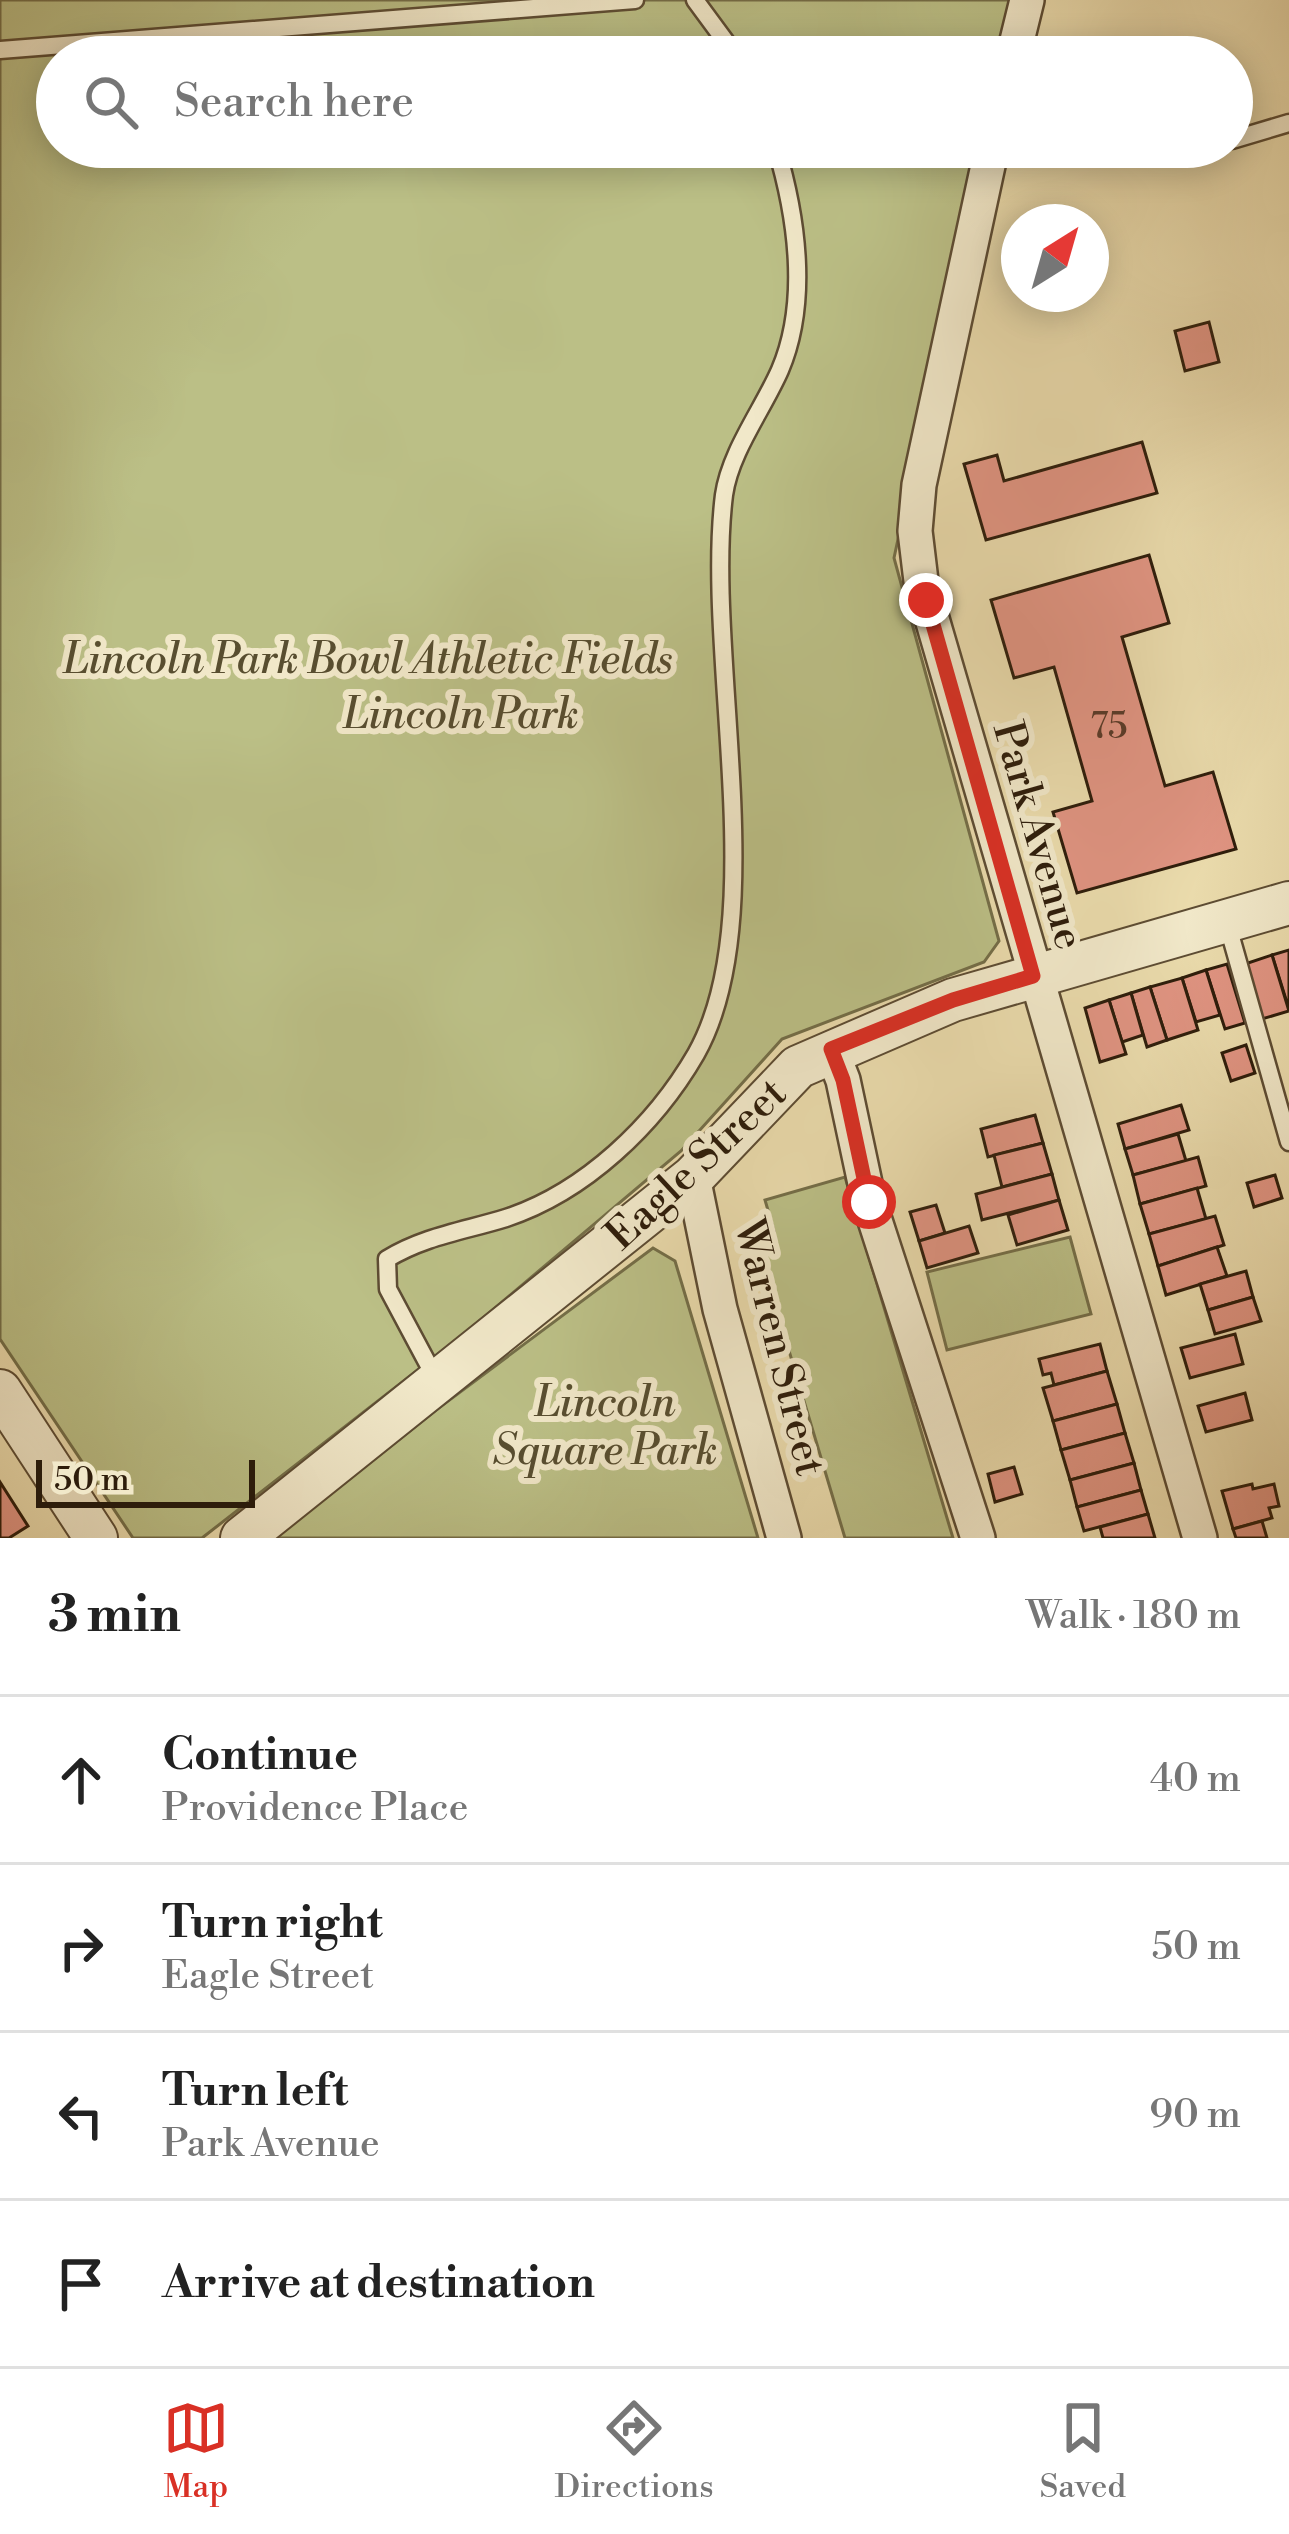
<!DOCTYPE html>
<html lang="en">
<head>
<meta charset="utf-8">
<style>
  :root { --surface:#fff; --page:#f6f6f6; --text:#222; --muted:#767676; --line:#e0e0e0; --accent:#d93025 }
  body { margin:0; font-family:"Libre Bodoni",serif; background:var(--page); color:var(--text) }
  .compass { position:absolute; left:1001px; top:204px; width:108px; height:108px; border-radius:50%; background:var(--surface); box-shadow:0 6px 30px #0003; rotate:37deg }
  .scale { position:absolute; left:36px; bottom:30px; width:219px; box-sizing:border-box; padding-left:12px; border:6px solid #2e1d0b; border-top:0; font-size:33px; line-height:42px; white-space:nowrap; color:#2e1d0b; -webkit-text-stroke:9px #f1e8c9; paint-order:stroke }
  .stop { position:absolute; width:36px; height:36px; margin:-27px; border:9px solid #d93025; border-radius:50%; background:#fff }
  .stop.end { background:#d93025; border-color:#fff; box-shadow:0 3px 12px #0008 }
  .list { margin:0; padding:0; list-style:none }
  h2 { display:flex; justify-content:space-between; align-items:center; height:156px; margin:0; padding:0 48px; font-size:51px }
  h2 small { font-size:39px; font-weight:400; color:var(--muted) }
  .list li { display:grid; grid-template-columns:78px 1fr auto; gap:36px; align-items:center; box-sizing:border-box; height:168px; padding:0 48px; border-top:3px solid var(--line) }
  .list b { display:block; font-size:45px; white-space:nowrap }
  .list p { margin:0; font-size:39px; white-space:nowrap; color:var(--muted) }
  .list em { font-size:39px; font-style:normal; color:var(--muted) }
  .icon { flex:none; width:66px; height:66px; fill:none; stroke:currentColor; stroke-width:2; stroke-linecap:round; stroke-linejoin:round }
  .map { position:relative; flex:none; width:1289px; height:1538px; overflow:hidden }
  .search { position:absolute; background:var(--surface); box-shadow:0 6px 30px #0003; left:36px; right:36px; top:36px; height:132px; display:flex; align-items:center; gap:30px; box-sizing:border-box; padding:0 42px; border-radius:66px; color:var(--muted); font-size:45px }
  .sheet { height:828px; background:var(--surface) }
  nav { display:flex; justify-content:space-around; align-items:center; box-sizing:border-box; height:168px; border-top:3px solid var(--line); background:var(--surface); font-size:33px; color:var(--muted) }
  nav a { display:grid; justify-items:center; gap:6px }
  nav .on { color:var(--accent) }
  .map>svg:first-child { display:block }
  .green { fill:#bbbf86; stroke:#746e48; stroke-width:3 }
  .building { fill:#e09482; stroke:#2e1d0b; stroke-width:3 }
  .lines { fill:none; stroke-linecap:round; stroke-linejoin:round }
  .service-casing { stroke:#5d4c33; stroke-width:21 }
  .minor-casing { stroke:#5d4c33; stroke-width:38 }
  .tertiary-casing { stroke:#5d4c33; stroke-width:46 }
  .service { stroke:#f1e8c9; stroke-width:16 }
  .minor { stroke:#f1e8c9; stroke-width:33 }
  .tertiary { stroke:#f1e8c9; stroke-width:42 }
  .route { stroke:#d93025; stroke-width:15 }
  .labels { text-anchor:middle; stroke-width:12; stroke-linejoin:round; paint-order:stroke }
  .number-label { font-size:36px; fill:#5a3b29 }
  .park-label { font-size:42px; font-style:italic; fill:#584e30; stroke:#f1e8c9 }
  .street-label { font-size:42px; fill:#2e1d0b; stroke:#f1e8c9 }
</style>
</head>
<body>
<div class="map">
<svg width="1289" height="1538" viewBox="0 0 1289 1538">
  <rect width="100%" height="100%" fill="#eadbac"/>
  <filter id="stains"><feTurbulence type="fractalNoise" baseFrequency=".00167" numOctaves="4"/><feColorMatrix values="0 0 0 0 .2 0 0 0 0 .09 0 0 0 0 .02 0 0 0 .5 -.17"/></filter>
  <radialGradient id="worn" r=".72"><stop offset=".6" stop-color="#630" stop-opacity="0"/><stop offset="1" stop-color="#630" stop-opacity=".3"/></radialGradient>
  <g class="green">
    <path d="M0,0h1014l-12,57h-945v90h925l-88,411 105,383 -15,21 -202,77 -101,112 -217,183 -262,204h-69l-133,-199z"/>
    <path d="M845,1177l108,361h-108l-90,-301 19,-6 -9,-31z"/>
    <path d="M1070,1237l21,77 -144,36 -20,-78z"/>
    <path d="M653,1248l22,13 83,277h-483l161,-128z"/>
  </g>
  <g class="building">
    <path d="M1209,322l10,40 -34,9 -10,-40z"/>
    <path d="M1142,442l15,51 -171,47 -22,-76 33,-9 7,26z"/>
    <path d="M1149,555l20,68 -47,14 43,149 48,-14 23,77 -159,44 -24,-81 39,-11 -38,-134 -40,11 -23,-78z"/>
    <path d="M1289,950v59l-17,-54z"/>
    <path d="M1272,955l17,56 -27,8 -17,-55z"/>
    <path d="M1227,964l18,59 -20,6 -19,-59z"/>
    <path d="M1206,970l14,45 -24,7 -14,-44z"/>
    <path d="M1182,978l16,52 -31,10 -17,-53z"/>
    <path d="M1150,987l17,53 -20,7 -16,-54z"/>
    <path d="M1131,993l12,42 -21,7 -13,-42z"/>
    <path d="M1109,1000l17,54 -26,8 -15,-54z"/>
    <path d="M1246,1045l9,28 -24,8 -9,-28z"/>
    <path d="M1181,1105l8,25 -64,19 -7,-25z"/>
    <path d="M1035,1115l8,28 -55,14 -7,-28z"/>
    <path d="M1178,1134l8,27 -53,14 -8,-26z"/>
    <path d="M1043,1143l9,31 -50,13 -8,-32z"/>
    <path d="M1198,1157l8,29 -66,18 -7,-29z"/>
    <path d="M1052,1174l7,26 -77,20 -6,-26z"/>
    <path d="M1275,1175l7,23 -28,9 -7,-24z"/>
    <path d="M1197,1188l9,31 -57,15 -9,-30z"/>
    <path d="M1059,1200l9,30 -51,15 -9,-30z"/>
    <path d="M936,1205l9,28 -26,8 -9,-29z"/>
    <path d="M1215,1216l9,29 -66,21 -9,-32z"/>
    <path d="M969,1226l9,27 -51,15 -8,-27z"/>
    <path d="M1217,1247l10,29 -61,19 -8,-29z"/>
    <path d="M1246,1271l7,26 -45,13 -8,-26z"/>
    <path d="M1253,1297l8,24 -46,13 -7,-24z"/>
    <path d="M1235,1334l8,30 -53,14 -9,-30z"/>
    <path d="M1100,1344l7,27 -53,14 -3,-12 -8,2 -4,-16z"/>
    <path d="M1107,1371l10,33 -64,17 -10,-33z"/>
    <path d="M1245,1393l7,27 -46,12 -8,-26z"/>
    <path d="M1117,1404l8,29 -64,17 -8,-29z"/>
    <path d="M1125,1433l9,30 -64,17 -9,-30z"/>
    <path d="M1134,1463l7,27 -64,17 -7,-27z"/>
    <path d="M1014,1467l8,27 -27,8 -7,-28z"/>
    <path d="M0,1482l28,44 -19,12h-9z"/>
    <path d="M1252,1484l1,5 21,-5 5,22 -10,2 3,10 -39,11 -11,-38z"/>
    <path d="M1141,1490l7,24 -64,17 -7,-24z"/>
    <path d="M1148,1514l7,24h-52l-3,-11z"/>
    <path d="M1262,1521l5,17h-31l-3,-9z"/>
  </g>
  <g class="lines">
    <defs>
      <g id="service">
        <path d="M695,0l42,57"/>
        <path d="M0,50l635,-50"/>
        <path d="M1232,140l57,-17"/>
        <path d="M1197,151l13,-4"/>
        <path d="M1227,923l62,219"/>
        <path d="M436,1379l-48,-90 -1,-30c38,-23 77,-28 119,-41 79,-26 149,-93 190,-164 77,-136 8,-399 28,-559 6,-43 39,-86 56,-125 29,-68 17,-153 -4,-223"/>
      </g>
      <g id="minor">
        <path d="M1013,57l14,-57"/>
        <path d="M992,147l-73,338 -4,46 6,50 279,957"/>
        <path d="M831,1049l12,31 26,122 109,336"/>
        <path d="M693,1177l27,132 64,229"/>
      </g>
      <g id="tertiary">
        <path d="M0,1391l96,147"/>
        <path d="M242,1538l451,-361 105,-110 155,-67 336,-97"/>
      </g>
    </defs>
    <use href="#service" class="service-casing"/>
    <use href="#minor" class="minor-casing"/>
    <use href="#tertiary" class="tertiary-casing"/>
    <use href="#service" class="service"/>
    <use href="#minor" class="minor"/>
    <use href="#tertiary" class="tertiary"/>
  </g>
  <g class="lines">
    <path class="route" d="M869,1202l-26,-122 -12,-31 122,-49 80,-24 -107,-376"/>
  </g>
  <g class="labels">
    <g class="number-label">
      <text x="1109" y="738">75</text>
    </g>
    <g class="park-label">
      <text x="368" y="673">Lincoln Park Bowl Athletic Fields</text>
      <text x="461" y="728">Lincoln Park</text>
      <text x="605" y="1416">Lincoln<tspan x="605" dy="48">Square Park</tspan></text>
    </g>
    <g class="street-label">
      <text transform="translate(1040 835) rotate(74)" y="15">Park Avenue</text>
      <text transform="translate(695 1163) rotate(-43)" y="15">Eagle Street</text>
      <text transform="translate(781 1347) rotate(76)" y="15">Warren Street</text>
    </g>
  </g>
  <rect width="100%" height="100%" filter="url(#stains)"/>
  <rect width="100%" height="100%" fill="url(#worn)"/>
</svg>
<svg class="compass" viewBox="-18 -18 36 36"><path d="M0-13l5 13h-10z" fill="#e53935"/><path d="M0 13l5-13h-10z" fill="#767676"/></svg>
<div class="scale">50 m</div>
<div class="stop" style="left:869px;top:1202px"></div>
<div class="stop end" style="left:926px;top:600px"></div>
<div class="search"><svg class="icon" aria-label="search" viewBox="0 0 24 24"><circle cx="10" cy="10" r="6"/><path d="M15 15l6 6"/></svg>Search here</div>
</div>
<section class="sheet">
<h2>3 min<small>Walk · 180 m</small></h2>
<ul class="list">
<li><svg class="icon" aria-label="ahead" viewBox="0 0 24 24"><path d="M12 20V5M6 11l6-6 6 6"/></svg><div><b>Continue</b><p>Providence Place</p></div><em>40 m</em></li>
<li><svg class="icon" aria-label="right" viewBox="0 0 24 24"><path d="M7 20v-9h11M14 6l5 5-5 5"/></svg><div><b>Turn right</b><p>Eagle Street</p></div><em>50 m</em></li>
<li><svg class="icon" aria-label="left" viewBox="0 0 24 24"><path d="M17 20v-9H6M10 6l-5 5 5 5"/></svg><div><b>Turn left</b><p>Park Avenue</p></div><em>90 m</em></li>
<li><svg class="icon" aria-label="arrive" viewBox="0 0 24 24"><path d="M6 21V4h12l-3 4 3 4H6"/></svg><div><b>Arrive at destination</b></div></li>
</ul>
</section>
<nav>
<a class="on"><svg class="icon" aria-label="map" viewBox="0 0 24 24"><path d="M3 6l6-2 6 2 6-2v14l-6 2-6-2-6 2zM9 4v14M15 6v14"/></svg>Map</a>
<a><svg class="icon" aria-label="directions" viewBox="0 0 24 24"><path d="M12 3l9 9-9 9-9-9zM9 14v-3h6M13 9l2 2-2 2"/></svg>Directions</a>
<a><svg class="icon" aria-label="saved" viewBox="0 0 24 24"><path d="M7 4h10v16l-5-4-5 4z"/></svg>Saved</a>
</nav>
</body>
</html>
